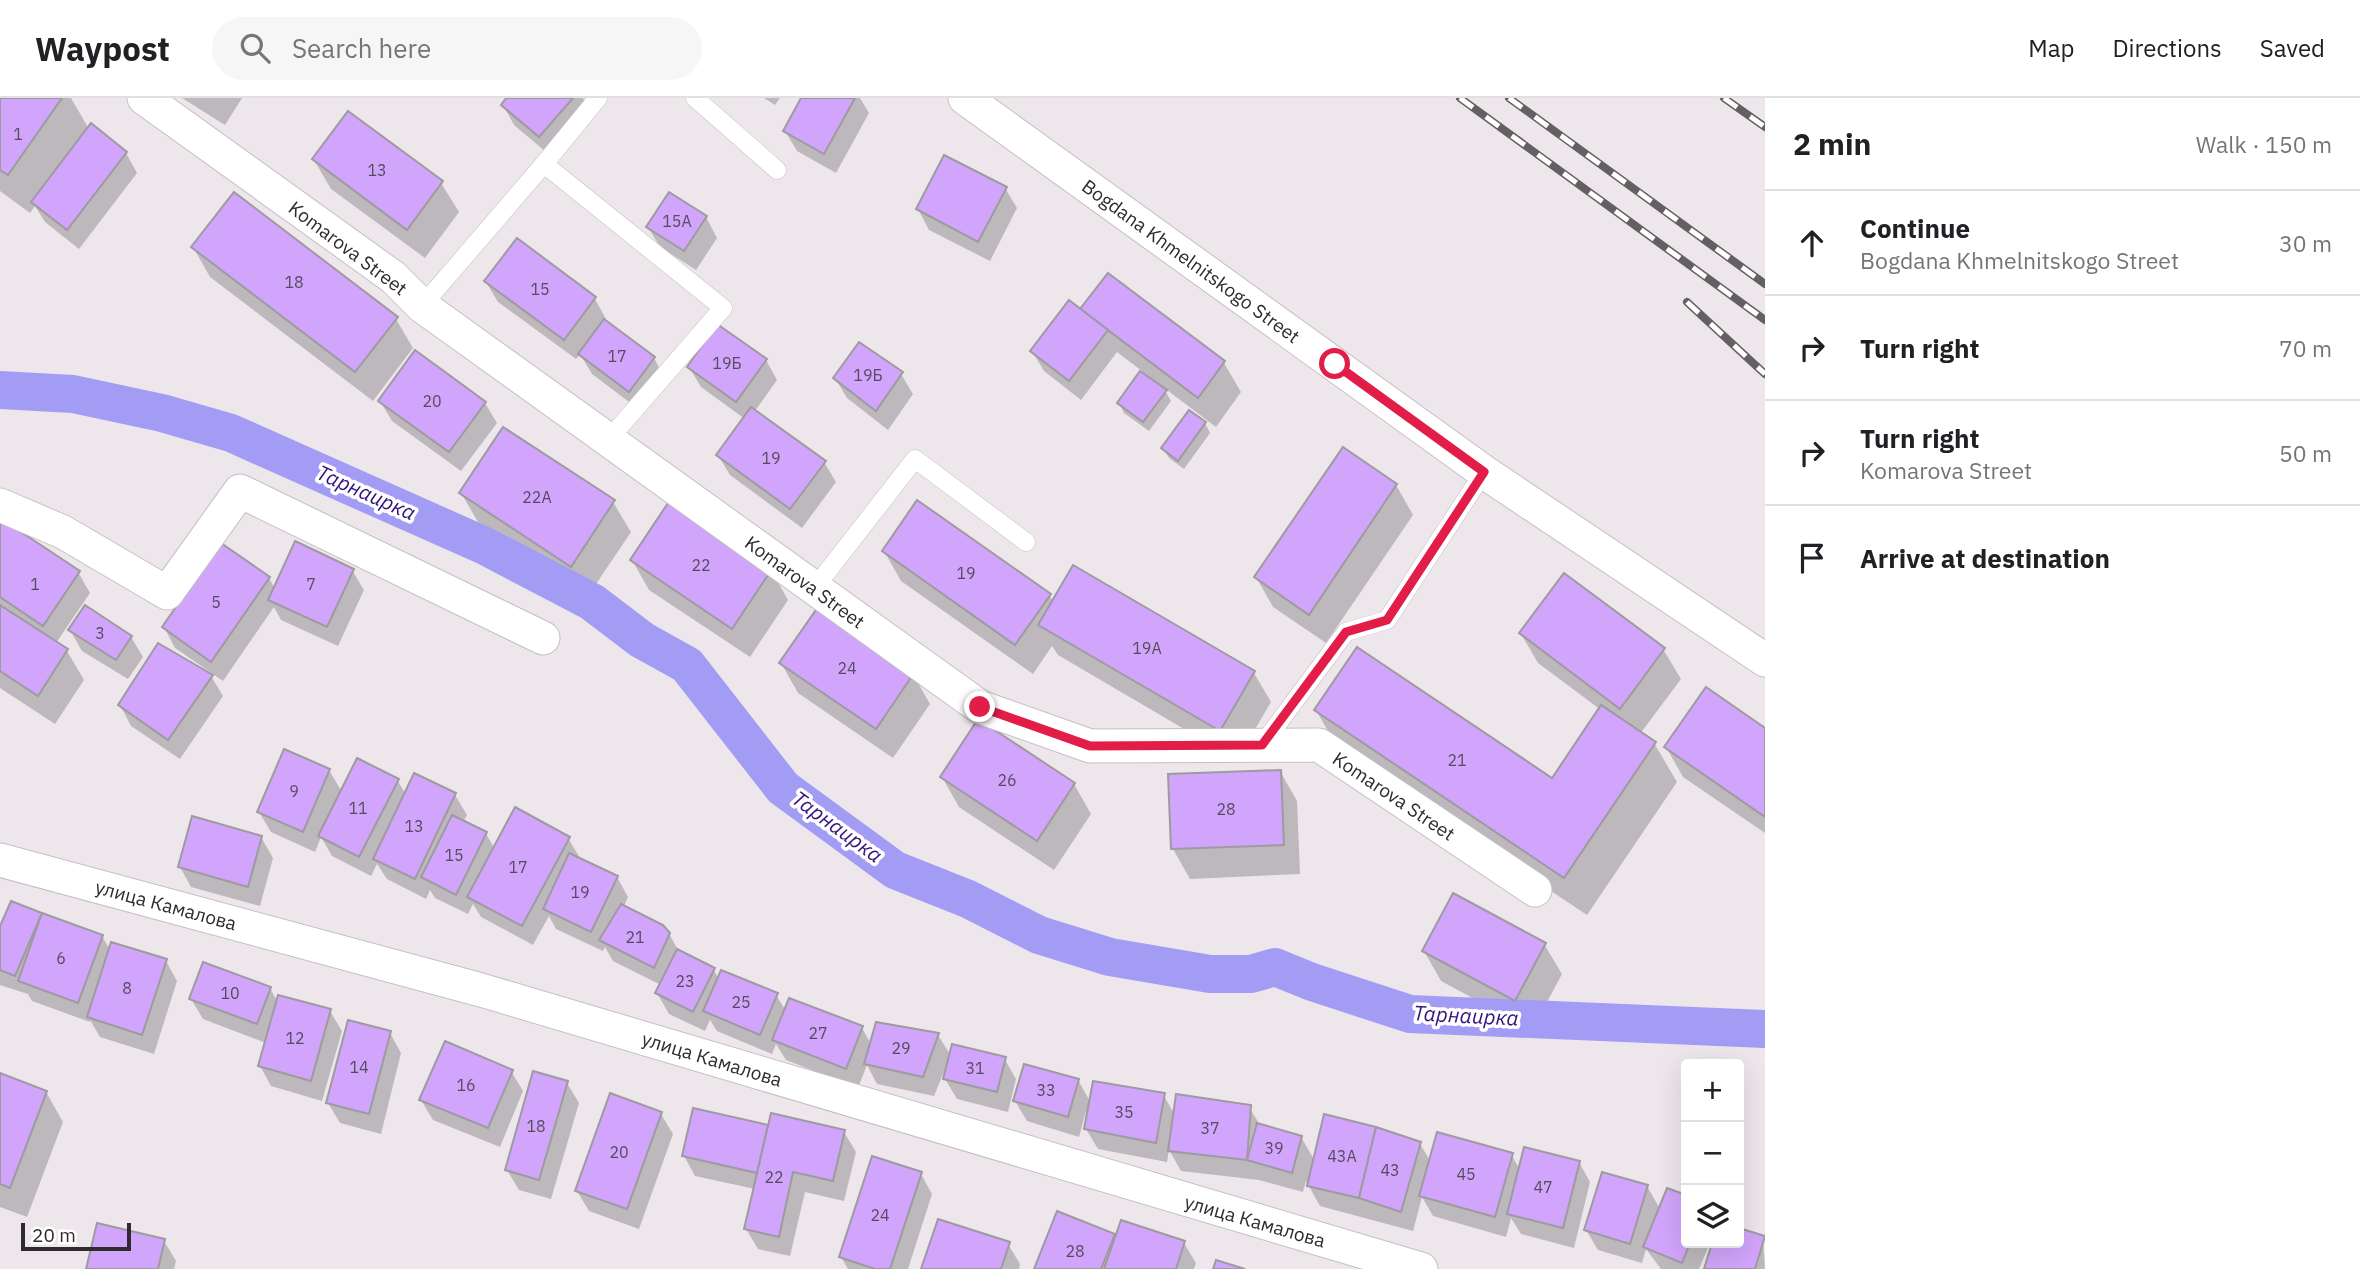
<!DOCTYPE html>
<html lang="en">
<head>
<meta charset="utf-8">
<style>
  :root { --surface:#fff; --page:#f6f6f6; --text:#202124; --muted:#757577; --line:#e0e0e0 }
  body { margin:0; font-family:"IBM Plex Sans",sans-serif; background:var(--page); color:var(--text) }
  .controls { position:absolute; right:21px; bottom:21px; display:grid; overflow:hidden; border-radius:7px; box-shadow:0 7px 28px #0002 }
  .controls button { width:63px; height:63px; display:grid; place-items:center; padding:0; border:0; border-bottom:2px solid var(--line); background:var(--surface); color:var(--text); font:35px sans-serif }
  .scale { position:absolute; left:21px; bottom:18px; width:110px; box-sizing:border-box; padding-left:7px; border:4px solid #2d2b2d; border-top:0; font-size:19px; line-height:24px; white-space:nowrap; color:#2d2b2d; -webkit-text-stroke:5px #fff; paint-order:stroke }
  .stop { position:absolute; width:21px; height:21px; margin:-16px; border:5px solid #e11d48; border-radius:50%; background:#fff }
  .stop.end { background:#e11d48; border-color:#fff; box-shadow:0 2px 7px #0008 }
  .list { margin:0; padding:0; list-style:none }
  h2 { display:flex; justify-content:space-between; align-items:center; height:91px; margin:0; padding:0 28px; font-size:30px }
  h2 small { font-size:23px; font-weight:400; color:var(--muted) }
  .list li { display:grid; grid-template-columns:46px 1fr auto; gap:21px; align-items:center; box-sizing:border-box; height:105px; padding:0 28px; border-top:2px solid var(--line) }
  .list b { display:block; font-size:26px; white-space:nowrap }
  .list p { margin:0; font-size:23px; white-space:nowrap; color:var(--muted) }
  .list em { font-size:23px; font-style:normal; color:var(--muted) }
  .icon { flex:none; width:38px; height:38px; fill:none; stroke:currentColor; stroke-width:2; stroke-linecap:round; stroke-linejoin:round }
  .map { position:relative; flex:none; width:1765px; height:1171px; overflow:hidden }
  header { display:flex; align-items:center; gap:42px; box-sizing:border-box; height:98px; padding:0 35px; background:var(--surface); border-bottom:2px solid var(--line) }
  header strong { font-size:33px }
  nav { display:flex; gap:38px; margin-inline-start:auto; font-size:24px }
  .search { width:490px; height:63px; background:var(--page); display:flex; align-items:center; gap:18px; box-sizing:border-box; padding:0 24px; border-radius:38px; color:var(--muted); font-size:26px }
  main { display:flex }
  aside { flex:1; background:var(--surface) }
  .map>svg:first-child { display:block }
  .shadow { fill:#0003 }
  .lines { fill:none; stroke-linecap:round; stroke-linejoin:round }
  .canal { stroke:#a39cf5; stroke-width:38 }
  .building { fill:#d1a5fb; stroke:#9d9aa0; stroke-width:2 }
  .service-casing { stroke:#c5bfc5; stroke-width:19 }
  .minor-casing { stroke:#c5bfc5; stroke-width:35 }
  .service { stroke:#fff; stroke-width:18 }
  .minor { stroke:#fff; stroke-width:33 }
  .rail-casing { stroke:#636063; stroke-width:8 }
  .rail { stroke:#fff; stroke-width:5; stroke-dasharray:16; stroke-linecap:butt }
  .route { stroke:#e11d48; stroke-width:9 }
  .labels { text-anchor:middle; stroke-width:7; stroke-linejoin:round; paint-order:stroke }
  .number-label { font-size:16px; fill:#564a60 }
  .street-label { font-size:19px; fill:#2d2b2d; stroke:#fff }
  .water-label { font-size:21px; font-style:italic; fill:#32157c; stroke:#fff }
</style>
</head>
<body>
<header>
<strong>Waypost</strong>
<div class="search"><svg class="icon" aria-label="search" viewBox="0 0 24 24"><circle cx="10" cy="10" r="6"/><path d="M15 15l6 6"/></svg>Search here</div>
<nav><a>Map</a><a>Directions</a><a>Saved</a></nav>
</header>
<main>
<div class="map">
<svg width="1765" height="1171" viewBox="0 0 1765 1171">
  <rect width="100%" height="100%" fill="#ede7ec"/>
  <g class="shadow">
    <path d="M0,0h71l18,31 37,24 11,20 -58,76 -34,-27 -10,-16 -5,7 -30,-22z"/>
    <path d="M182,0h60l-17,27z"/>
    <path d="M509,0h74l8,13 -39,46 -38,-32 -11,-20z"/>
    <path d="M764,0h16l-5,7z"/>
    <path d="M803,0h57l9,15 -33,60 -39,-22 -12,-20z"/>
    <path d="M314,62l127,23 18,29 -34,46 -94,-69z"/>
    <path d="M1005,90l12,20 -27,53 -61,-31 -11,-21z"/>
    <path d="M706,119l11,21 -21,32 -36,-23 -12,-20z"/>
    <path d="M193,149l203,72 17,29 -40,53 -163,-124z"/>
    <path d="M1109,177l115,88 17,29 -25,35 -53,-40 8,14 -22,30 -25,-18 -5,-10 23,-32 -25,-19 -36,48 -37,-29 -12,-20 54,-35z"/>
    <path d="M486,184l109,17 11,20 -2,3 50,36 11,21 -24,32 -49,-37 -12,-20 -4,5 -78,-57z"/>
    <path d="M766,262l11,20 -22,31 69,51 12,20 -34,46 -72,-53 -12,-20 27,-36 -44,-32 -12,-20z"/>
    <path d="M901,276l12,20 -25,36 -41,-32 -12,-20z"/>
    <path d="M380,303l105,2 12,20 -36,48 -69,-50z"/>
    <path d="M1205,325l5,10 -26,36 -15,-11 -6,-10z"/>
    <path d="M1396,387l17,30 -87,128 -53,-36 -17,-30z"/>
    <path d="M461,395l152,9 18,30 -43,64 -110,-74z"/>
    <path d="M0,430l78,44 12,21 -34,50 11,8 17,29 -29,44 -55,-36z"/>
    <path d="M884,453l166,45 3,6 201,71 17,29 -34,58 -179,-105 -6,-9 -19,28 -132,-93z"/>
    <path d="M632,462l139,10 17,30 -38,57 -101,-67z"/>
    <path d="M352,472l12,20 -26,56 -57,-26 -7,-13 -51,74 -48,-33 -11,-21 105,-49 6,11z"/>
    <path d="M70,532l61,7 12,20 -15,22 -46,-28z"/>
    <path d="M1521,536l142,15 18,30 -41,55 14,9 23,39 -90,133 -249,-166 -22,-39 237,70 48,-70 -63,-47z"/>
    <path d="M781,565l132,11 17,30 -37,54 -95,-65z"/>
    <path d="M211,578l12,20 -43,63 -49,-33 -11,-21z"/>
    <path d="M1706,592l59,41v102l-82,-56 -17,-30z"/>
    <path d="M329,672l13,22 56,-11 8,14h49l12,20 -4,7 23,12 9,15 73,-11 12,20 37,19 11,20 -5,11 46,26 11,19 33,16 6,10 57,16 10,16 76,17 9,16 67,-9 13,21 53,2 12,21 -8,33 -51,-13 -12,-20 2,-15 -13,32 -57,-12 -10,-19 -9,23 -72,-28 -10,-16 -4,10 -55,-23 -7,-11 -5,11 -36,-17 -12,-21 4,-8 -48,-24 -8,-14 -2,4 -47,-22 -7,-13 -16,29 -52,-28 -8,-13 -5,10 -33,-16 -5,-8 -4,9 -39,-20 -10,-15 -6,12 -39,-20 -11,-19 -6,15 -44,-20 -12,-20z"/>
    <path d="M1280,673l17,30 3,73 -110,5 -17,-30z"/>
    <path d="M942,679l132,7 17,30 -37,56 -95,-63z"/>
    <path d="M261,739l12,21 -13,48 -69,-19 -11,-20z"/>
    <path d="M12,805l90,33 8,14 56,11 11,20 -23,73 -54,-17 -10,-17v2l-58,-21 -4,-7 -28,-9v-54z"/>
    <path d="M1544,846l18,30 -30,56 -91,-49 -17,-30z"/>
    <path d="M270,890l8,15 52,8 12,20 -20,70 -51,-15 -11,-20 6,-23 -63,-24 -12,-20z"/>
    <path d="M390,935l11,20 -20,81 -41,-11 -12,-20z"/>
    <path d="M511,973l12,20 -23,56 -67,-27 -12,-20z"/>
    <path d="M0,977l46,17 17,30 -36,95 -27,-10z"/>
    <path d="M1078,982l13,23 73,-7 11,19 74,-8 11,18 41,12 14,24 105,-17 11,18 80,-8 9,16 59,-8 11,20 -16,66 -53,-14 -10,-16 -5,19 -73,-21 -11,-19 -9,34 -93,-25 -14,-25 -3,11 -44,-12 -78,-9 -12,-21 -2,12 -69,-13 -12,-20 3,-17 -3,-1 -7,26 -52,-16 -12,-20z"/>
    <path d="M567,985l12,20 -28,96 -32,-9 -12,-20z"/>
    <path d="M694,1012l75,17 75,5 12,20 -12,49 -39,-9 -15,64 -32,-7 -12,-20 9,-40 -60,-13 -11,-20z"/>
    <path d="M661,1016l12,20 -34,95 -50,-18 -12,-20z"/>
    <path d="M921,1076l11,20 -24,75h-60l-7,-12z"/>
    <path d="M1647,1088l13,23 8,-19 18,7v46h24l-11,26h-38l-15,-20 -4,14 -44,-13 -12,-20z"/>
    <path d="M1058,1115l58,23 68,7 12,20 -2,6h-158z"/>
    <path d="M1739,1132l24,8 2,31h-59l8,-26h25z"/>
    <path d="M164,1143l12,20 -2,8h-87z"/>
    <path d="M1008,1146l12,20 -1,5h-96z"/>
  </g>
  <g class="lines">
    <path class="canal" d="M0,292l73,4 89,19 69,20 254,113 107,56 50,38 45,25 96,123 112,82 73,29 71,36 71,22 100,17h41l24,-7 37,15 98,32 355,15"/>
  </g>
  <g class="building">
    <path d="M0,0h62l-54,77 -8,-5z"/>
    <path d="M506,0h67l-34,39 -38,-32z"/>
    <path d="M801,0h54l-31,56 -41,-23z"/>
    <path d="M348,13l95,70 -36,49 -95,-71z"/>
    <path d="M91,25l36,29 -60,78 -36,-28z"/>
    <path d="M944,57l63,32 -29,55 -62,-33z"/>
    <path d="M234,94l164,125 -43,55 -164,-125z"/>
    <path d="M669,94l38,24 -23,35 -38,-24z"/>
    <path d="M517,140l79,59 -32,43 -80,-59z"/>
    <path d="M1108,175l117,88 -27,37 -118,-89z"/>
    <path d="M1069,202l39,30 -39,51 -39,-30z"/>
    <path d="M604,221l51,38 -26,35 -51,-38z"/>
    <path d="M717,226l50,35 -31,43 -49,-35z"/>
    <path d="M859,244l44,30 -27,39 -43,-33z"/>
    <path d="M415,252l71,52 -37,50 -71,-51z"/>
    <path d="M1140,273l27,19 -24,32 -26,-19z"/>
    <path d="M751,309l75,54 -36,48 -74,-54z"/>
    <path d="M1189,312l17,12 -28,39 -17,-13z"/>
    <path d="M503,329l112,73 -44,67 -112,-74z"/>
    <path d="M1343,349l54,37 -88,131 -55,-38z"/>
    <path d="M670,402l102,69 -40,60 -102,-69z"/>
    <path d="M917,402l134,94 -36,51 -133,-94z"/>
    <path d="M3,422l77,51 -37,55 -43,-29v-72z"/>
    <path d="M295,443l59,28 -27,58 -59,-27z"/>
    <path d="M221,445l49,34 -59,85 -49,-35z"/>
    <path d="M1073,467l182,106 -35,60 -182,-106z"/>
    <path d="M1564,475l101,75 -45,61 -101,-76z"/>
    <path d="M0,507l68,44 -30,47 -38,-25z"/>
    <path d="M85,507l47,31 -16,24 -48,-30z"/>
    <path d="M818,509l96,66 -38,56 -97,-66z"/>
    <path d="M158,545l55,32 -45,65 -50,-35z"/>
    <path d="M1357,549l195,131 49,-73 55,37 -92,136 -250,-168z"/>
    <path d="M1706,589l59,41v89l-101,-70z"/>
    <path d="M978,621l97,64 -38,58 -97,-64z"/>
    <path d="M284,651l46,20 -27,63 -46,-20z"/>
    <path d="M357,660l42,21 -40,78 -41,-21z"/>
    <path d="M1281,672l3,75 -113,4 -3,-75z"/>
    <path d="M414,675l42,20 -41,86 -42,-20z"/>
    <path d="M515,709l55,30 -48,89 -55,-29z"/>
    <path d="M452,717l35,17 -31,63 -35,-18z"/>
    <path d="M192,718l70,20 -14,51 -70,-20z"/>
    <path d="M569,755l49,23 -27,56 -48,-23z"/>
    <path d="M1453,795l93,50 -31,58 -93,-50z"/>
    <path d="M11,803l31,12 -27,63 -15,-6v-44z"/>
    <path d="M621,806l42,21 7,8 -16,35 -55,-28z"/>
    <path d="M42,815l61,22 -25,68 -60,-22z"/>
    <path d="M111,844l56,17 -25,76 -55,-18z"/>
    <path d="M677,851l38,19 -22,44 -38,-19z"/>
    <path d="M203,864l68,25 -14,37 -68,-25z"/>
    <path d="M721,872l57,23 -18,42 -57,-24z"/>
    <path d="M278,897l53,14 -20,72 -53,-15z"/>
    <path d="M789,900l74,28 -17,43 -74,-29z"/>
    <path d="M348,922l43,11 -22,83 -43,-11z"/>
    <path d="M876,924l63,11 -16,44 -59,-13z"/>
    <path d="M445,943l68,29 -25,58 -69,-28z"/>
    <path d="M952,946l54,13 -9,35 -54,-13z"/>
    <path d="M1024,966l55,15 -11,38 -55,-16z"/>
    <path d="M533,973l35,10 -29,99 -34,-10z"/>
    <path d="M0,975l47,18 -37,97 -10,-4z"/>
    <path d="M1093,983l72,12 -9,50 -72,-14z"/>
    <path d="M610,995l52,19 -35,97 -52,-18z"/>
    <path d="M1176,996l75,11 -4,55 -79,-9z"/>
    <path d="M693,1010l75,17 -11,48 -75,-17z"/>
    <path d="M771,1015l74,17 -12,51 -40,-9 -14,65 -35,-8z"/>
    <path d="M1324,1016l52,13 -17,71 -52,-12z"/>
    <path d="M1257,1025l45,13 -10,37 -45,-13z"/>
    <path d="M1376,1029l45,15 -20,70 -42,-14z"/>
    <path d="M1437,1034l76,21 -18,64 -76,-21z"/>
    <path d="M1524,1049l56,14 -17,67 -56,-14z"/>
    <path d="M872,1058l50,16 -32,97h-15l-36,-12z"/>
    <path d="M1602,1074l46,13 -18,59 -46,-14z"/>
    <path d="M1667,1090l19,7v48h4l-8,20 -39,-16z"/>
    <path d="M1057,1113l58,23 -14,35h-67z"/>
    <path d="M938,1121l72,23 -9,27h-80z"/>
    <path d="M1121,1122l64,21 -9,28h-72z"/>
    <path d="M97,1125l68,16 -7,30h-72z"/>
    <path d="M1739,1130l26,8 -10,33h-51l8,-26h27z"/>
    <path d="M1216,1162l29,9h-32z"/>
  </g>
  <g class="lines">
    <defs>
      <g id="service">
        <path d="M598,0l-54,66 179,144 -114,131"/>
        <path d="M695,0l82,72"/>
        <path d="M422,208l122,-142"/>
        <path d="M813,492l102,-131 111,83"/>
        <path d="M1262,647l84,-113 41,-12 97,-148"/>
      </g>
      <g id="minor">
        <path d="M144,0l249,179 29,29 558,401 110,39 229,-1 216,145"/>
        <path d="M965,0l519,374 281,188"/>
        <path d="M0,407l63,27 104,61 73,-102 303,147"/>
        <path d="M0,762l481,130 940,279"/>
      </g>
    </defs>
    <use href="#service" class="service-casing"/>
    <use href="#minor" class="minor-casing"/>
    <use href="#service" class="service"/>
    <use href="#minor" class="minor"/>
    <defs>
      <g id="rail">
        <path d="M1460,0l305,222"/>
        <path d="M1509,0l256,186"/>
        <path d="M1724,0l41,29"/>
        <path d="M1687,204l78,72"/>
      </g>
    </defs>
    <use href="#rail" class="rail-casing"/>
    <use href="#rail" class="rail"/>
  </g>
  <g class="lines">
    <path class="route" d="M980,609l110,39 172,-1 84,-113 41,-12 97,-148 -149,-108"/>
  </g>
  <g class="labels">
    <g class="number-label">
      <text x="18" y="42">1</text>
      <text x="377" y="78">13</text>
      <text x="677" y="129">15А</text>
      <text x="294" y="190">18</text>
      <text x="540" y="197">15</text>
      <text x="617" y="264">17</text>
      <text x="727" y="271">19Б</text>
      <text x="868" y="283">19Б</text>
      <text x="432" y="309">20</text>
      <text x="771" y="366">19</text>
      <text x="537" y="405">22А</text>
      <text x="701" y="473">22</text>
      <text x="966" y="481">19</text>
      <text x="35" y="492">1</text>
      <text x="311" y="492">7</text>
      <text x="216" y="510">5</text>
      <text x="100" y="541">3</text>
      <text x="1147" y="556">19А</text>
      <text x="847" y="576">24</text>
      <text x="1457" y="668">21</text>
      <text x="1007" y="688">26</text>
      <text x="294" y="699">9</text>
      <text x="358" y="716">11</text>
      <text x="1226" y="717">28</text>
      <text x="414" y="734">13</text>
      <text x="454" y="763">15</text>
      <text x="518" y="775">17</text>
      <text x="580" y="800">19</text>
      <text x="635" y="845">21</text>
      <text x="61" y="866">6</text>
      <text x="685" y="889">23</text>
      <text x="127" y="896">8</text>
      <text x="230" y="901">10</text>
      <text x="741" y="910">25</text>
      <text x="818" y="941">27</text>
      <text x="295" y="946">12</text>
      <text x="901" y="956">29</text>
      <text x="359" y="975">14</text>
      <text x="975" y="976">31</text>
      <text x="466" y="993">16</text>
      <text x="1046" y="998">33</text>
      <text x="1124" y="1020">35</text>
      <text x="536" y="1034">18</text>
      <text x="1210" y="1036">37</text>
      <text x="1274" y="1056">39</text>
      <text x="619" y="1060">20</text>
      <text x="1342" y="1064">43А</text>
      <text x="1390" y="1078">43</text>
      <text x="1466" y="1082">45</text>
      <text x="774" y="1085">22</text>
      <text x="1543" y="1095">47</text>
      <text x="880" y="1123">24</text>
      <text x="1075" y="1159">28</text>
    </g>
    <g class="street-label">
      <text transform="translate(348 150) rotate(37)" y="7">Komarova Street</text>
      <text transform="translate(1191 163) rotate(36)" y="7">Bogdana Khmelnitskogo Street</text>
      <text transform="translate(805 484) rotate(36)" y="7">Komarova Street</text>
      <text transform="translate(1394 698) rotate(34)" y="7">Komarova Street</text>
      <text transform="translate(166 807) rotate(15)" y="7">улица Камалова</text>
      <text transform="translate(712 961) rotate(17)" y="7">улица Камалова</text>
      <text transform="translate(1255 1123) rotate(16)" y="7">улица Камалова</text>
    </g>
    <g class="water-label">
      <text transform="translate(366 395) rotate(24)" y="7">Тарнаирка</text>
      <text transform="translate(837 729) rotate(36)" y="7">Тарнаирка</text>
      <text transform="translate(1466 918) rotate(3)" y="7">Тарнаирка</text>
    </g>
  </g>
</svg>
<div class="controls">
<button>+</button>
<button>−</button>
<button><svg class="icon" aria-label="layers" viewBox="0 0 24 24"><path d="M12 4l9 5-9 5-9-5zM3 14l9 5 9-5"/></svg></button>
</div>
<div class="scale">20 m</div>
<div class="stop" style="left:1335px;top:266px"></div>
<div class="stop end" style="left:980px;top:609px"></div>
</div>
<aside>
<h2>2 min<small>Walk · 150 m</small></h2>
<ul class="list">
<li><svg class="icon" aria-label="ahead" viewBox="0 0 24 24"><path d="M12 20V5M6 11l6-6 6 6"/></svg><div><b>Continue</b><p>Bogdana Khmelnitskogo Street</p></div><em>30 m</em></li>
<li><svg class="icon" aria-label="right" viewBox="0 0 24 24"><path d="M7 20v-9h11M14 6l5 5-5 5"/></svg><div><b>Turn right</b></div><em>70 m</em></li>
<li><svg class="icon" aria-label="right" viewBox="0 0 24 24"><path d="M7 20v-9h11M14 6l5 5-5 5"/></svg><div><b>Turn right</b><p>Komarova Street</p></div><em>50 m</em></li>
<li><svg class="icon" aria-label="arrive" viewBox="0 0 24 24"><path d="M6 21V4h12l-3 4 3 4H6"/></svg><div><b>Arrive at destination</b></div></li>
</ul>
</aside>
</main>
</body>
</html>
